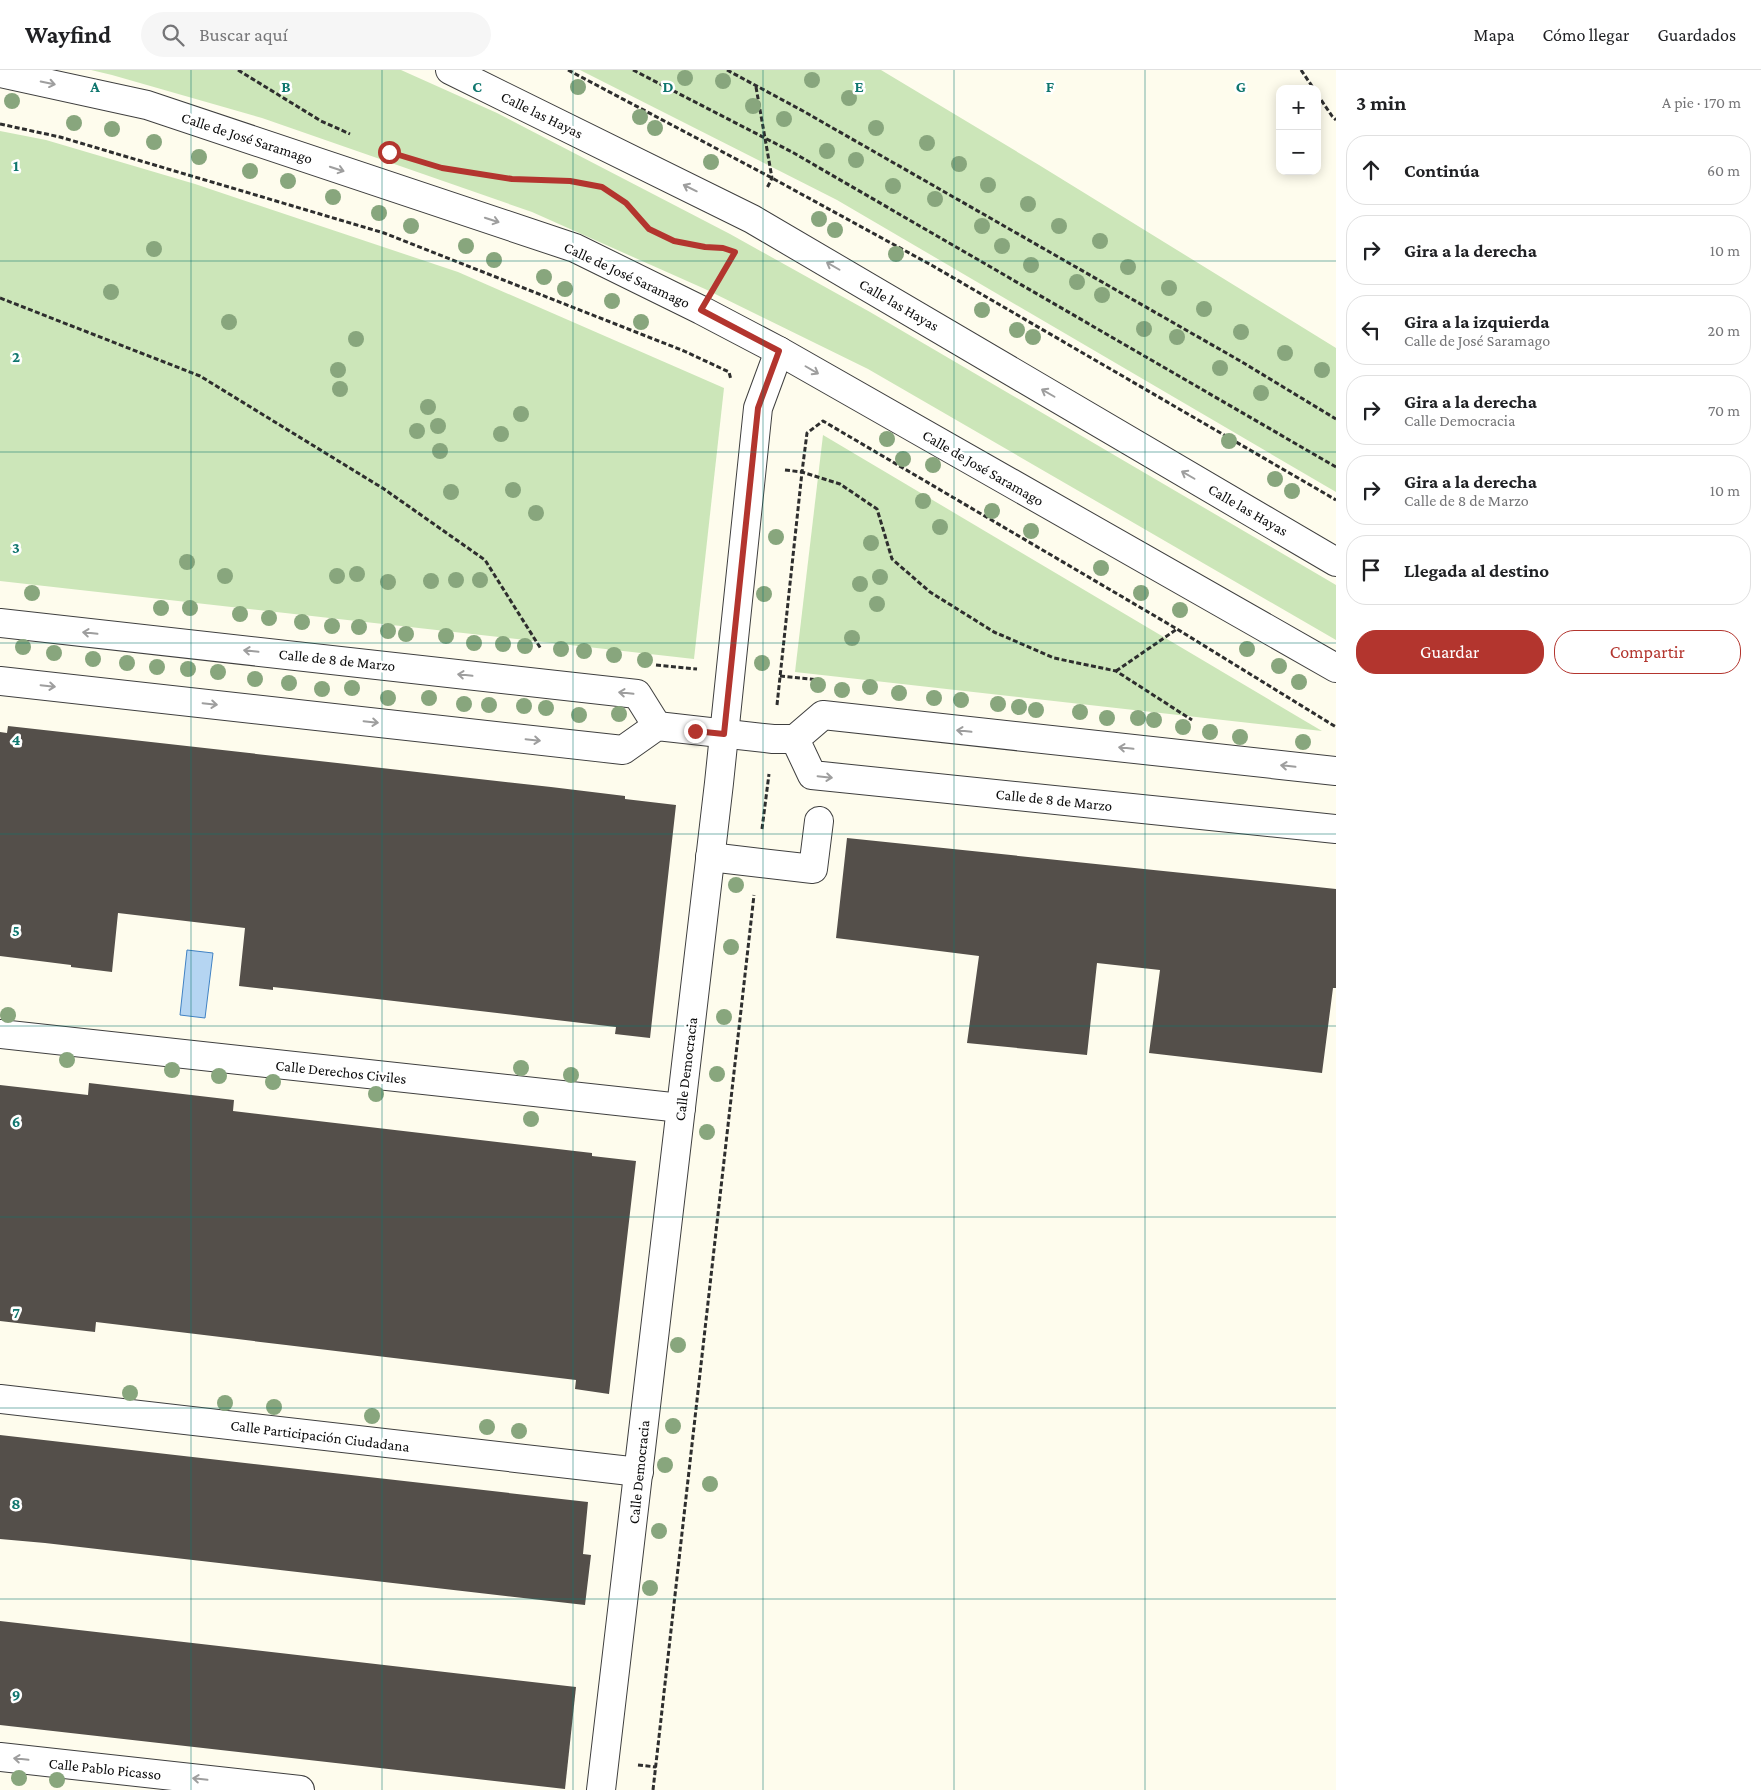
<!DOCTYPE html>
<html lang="es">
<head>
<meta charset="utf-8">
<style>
  :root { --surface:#fff; --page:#f6f6f6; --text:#202124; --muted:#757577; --line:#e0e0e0; --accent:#b3352e }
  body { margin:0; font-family:"Crimson Pro",serif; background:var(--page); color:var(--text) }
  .controls { position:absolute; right:15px; top:15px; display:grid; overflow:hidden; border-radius:10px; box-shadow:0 2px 12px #0003 }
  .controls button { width:45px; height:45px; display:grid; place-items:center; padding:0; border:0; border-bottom:1px solid var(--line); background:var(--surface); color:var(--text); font:25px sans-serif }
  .stop { position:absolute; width:15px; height:15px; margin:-11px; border:4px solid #b3352e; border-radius:50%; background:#fff }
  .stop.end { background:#b3352e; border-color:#fff; box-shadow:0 1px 5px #0008 }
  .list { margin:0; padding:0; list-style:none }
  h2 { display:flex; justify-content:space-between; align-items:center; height:65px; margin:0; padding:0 20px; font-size:21px }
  h2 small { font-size:16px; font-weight:400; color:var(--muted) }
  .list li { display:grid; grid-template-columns:32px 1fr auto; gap:15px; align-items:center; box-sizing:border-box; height:70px; margin:0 10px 10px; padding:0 10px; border:1px solid var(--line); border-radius:20px }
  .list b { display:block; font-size:19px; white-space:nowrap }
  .list p { margin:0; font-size:16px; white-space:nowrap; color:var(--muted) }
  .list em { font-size:16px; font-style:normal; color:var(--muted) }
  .actions { display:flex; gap:10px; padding:15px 20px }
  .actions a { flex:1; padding:11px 0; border:1px solid var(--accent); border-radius:20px; text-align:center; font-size:18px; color:var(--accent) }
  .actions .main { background:var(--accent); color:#fff }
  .icon { flex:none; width:28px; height:28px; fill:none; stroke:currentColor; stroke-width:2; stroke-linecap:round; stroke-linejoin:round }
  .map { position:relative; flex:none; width:1336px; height:1720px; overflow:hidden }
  header { display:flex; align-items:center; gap:30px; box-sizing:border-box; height:70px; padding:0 25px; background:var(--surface); border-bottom:1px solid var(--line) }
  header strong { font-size:24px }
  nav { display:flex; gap:28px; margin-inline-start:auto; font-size:18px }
  .search { width:350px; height:45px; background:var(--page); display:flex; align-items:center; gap:12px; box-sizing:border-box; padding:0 18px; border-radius:28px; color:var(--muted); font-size:19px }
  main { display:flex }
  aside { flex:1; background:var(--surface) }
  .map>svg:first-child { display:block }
  .green { fill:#cce6b9 }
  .water { fill:#b5d5f2; stroke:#4182c4 }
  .building { fill:#544f4a }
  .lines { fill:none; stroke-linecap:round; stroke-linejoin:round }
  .minor-casing { stroke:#3f3f3f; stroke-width:30 }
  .path { stroke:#2e2e2e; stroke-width:3; stroke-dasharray:5 2.5; stroke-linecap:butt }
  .minor { stroke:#fff; stroke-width:28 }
  .tree { fill:#88a67d }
  .oneway { stroke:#9e9e9e }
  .route { stroke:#b3352e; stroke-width:6 }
  .grid { fill:none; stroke:#0f766e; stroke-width:1; stroke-opacity:0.55 }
  .labels { text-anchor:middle; stroke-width:5; stroke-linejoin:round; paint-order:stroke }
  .street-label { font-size:15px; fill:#0c0c0c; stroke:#fff }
  .grid-label { font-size:16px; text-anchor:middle; font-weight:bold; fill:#0f766e; stroke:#fff; stroke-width:5; stroke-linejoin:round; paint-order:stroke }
</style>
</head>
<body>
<header>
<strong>Wayfind</strong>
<div class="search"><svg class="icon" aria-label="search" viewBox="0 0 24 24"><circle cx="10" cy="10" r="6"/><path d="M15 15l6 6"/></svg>Buscar aquí</div>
<nav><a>Mapa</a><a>Cómo llegar</a><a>Guardados</a></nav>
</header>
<main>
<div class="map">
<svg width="1336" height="1720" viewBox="0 0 1336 1720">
  <rect width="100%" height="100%" fill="#fefced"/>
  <g class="green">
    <path d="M91,0h310l96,43 233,121 140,78 466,273v55l-468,-271 -163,-80 -173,-77 -270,-94 -150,-43z"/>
    <path d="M580,0h301l158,95 297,183v144l-499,-292z"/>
    <path d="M0,61l46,9 149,44 263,88 266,116 -30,271 -694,-78z"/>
    <path d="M823,365l499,296 -527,-59z"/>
  </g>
  <path class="water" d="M187,880l26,3 -8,65 -25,-3z"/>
  <g class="building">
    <path d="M8,656l543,61 74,9v3l51,6 -26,233 -35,-4 1,-7 -325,-38 -18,-2v3l-34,-4 6,-58 -127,-15 -6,59 -41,-5v-2l-71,-9v-224l7,1z"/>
    <path d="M847,768l489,51v99h-3l-11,85 -173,-20 11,-83 -63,-7 -10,92 -120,-12 12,-87 -143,-18z"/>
    <path d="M89,1013l145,17 -1,11 359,42v3l44,5 -27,233 -34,-5 1,-9 -290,-35 -190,-23 -1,10 -95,-11v-236l88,10z"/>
    <path d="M0,1365l588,67 -5,52 8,1 -6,50 -540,-62 -45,-4z"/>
    <path d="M0,1551l576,66 -11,102 -565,-64z"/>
  </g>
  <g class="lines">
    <defs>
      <g id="minor">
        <path d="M450,0l302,149 584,343"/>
        <path d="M0,3l147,32 428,143 126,62 78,41 557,317"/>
        <path d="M0,553l637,71 20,32"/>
        <path d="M0,611l623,69 34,-24 116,13h22"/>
        <path d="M1336,701l-513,-56 -28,24 17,36 524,54"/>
        <path d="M710,787l103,12 6,-48"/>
        <path d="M0,964l681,74"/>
        <path d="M0,1329l639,73"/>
        <path d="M0,1687l300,33"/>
        <path d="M601,1720l118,-1007 39,-375 21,-57"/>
      </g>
    </defs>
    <use href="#minor" class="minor-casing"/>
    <g class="path">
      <path d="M238,0l83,51 29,13"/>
      <path d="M568,0l204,108 161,88 403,234"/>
      <path d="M633,0l159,82 544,315"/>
      <path d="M727,0l76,41 439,251 94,57"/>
      <path d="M1301,0l13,19"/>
      <path d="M756,17l16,91 -5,10"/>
      <path d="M1317,24l15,22 4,4"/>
      <path d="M0,54l60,13 324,96 300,118 45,21 2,8"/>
      <path d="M457,100l55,9 58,2 32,6 24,16 23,26 25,12 31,6 18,1 12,4"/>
      <path d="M718,211l17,-30"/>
      <path d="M0,228l200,78 184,113 101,71 56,89"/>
      <path d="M785,400l17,2 5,-39 16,-12 354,208 159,98"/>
      <path d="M656,595l41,4"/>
      <path d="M1116,601l61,-42"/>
      <path d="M780,606l39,4"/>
      <path d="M777,635l25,-233 38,12 37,25 15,50 38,33 64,40 60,26 62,13 76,49"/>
      <path d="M762,759l7,-55"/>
      <path d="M638,1695l18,2"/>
      <path d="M653,1720l101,-895"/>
    </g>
    <use href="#minor" class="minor"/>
  </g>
  <g class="tree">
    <circle cx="685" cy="8" r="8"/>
    <circle cx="812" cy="10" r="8"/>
    <circle cx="723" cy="11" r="8"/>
    <circle cx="578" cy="17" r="8"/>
    <circle cx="849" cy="28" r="8"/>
    <circle cx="12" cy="31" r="8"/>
    <circle cx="753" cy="36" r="8"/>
    <circle cx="640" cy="47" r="8"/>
    <circle cx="784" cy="49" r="8"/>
    <circle cx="74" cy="53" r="8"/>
    <circle cx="655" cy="58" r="8"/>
    <circle cx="876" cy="58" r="8"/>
    <circle cx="112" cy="59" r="8"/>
    <circle cx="154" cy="72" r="8"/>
    <circle cx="927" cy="73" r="8"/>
    <circle cx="827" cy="81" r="8"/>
    <circle cx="199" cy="87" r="8"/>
    <circle cx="856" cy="90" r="8"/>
    <circle cx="711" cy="92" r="8"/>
    <circle cx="959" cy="94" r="8"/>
    <circle cx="250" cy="101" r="8"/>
    <circle cx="288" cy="111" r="8"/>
    <circle cx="988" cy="115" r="8"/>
    <circle cx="893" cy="116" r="8"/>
    <circle cx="333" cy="127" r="8"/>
    <circle cx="935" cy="129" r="8"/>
    <circle cx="1028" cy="134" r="8"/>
    <circle cx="379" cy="143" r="8"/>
    <circle cx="819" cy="149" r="8"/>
    <circle cx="411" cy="156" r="8"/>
    <circle cx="982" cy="156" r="8"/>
    <circle cx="1059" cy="156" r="8"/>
    <circle cx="835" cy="160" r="8"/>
    <circle cx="1100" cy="171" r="8"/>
    <circle cx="466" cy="176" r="8"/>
    <circle cx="1002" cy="176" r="8"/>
    <circle cx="154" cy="179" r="8"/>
    <circle cx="896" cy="184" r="8"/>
    <circle cx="494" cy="190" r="8"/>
    <circle cx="1031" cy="195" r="8"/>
    <circle cx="1128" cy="197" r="8"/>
    <circle cx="544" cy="207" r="8"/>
    <circle cx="1077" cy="212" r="8"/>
    <circle cx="1169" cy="218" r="8"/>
    <circle cx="565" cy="219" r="8"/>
    <circle cx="111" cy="222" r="8"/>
    <circle cx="1102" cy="225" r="8"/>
    <circle cx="612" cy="231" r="8"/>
    <circle cx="1204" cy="239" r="8"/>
    <circle cx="982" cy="240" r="8"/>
    <circle cx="229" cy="252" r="8"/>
    <circle cx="641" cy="252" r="8"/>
    <circle cx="1144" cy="259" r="8"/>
    <circle cx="1017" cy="260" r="8"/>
    <circle cx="1241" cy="262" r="8"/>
    <circle cx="1033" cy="267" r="8"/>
    <circle cx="1177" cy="267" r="8"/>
    <circle cx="356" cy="269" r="8"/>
    <circle cx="1285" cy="283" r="8"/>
    <circle cx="1220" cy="298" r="8"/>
    <circle cx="338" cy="300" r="8"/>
    <circle cx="1322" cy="300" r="8"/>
    <circle cx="340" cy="319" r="8"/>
    <circle cx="1261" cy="323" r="8"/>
    <circle cx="428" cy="337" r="8"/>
    <circle cx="521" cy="344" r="8"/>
    <circle cx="438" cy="356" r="8"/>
    <circle cx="417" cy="361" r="8"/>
    <circle cx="501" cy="364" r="8"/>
    <circle cx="887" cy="369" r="8"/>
    <circle cx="1229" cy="371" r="8"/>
    <circle cx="440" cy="381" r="8"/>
    <circle cx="903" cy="389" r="8"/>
    <circle cx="933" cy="395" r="8"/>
    <circle cx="1275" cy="409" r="8"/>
    <circle cx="513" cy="420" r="8"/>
    <circle cx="1292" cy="421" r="8"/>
    <circle cx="451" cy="422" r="8"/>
    <circle cx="923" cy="431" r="8"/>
    <circle cx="992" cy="441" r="8"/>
    <circle cx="536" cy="443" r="8"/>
    <circle cx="940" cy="457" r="8"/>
    <circle cx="1031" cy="461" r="8"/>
    <circle cx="776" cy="467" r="8"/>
    <circle cx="871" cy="473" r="8"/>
    <circle cx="187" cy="492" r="8"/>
    <circle cx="1101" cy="498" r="8"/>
    <circle cx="357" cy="504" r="8"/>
    <circle cx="225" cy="506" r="8"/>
    <circle cx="337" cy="506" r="8"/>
    <circle cx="880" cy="507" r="8"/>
    <circle cx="456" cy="510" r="8"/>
    <circle cx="480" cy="510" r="8"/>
    <circle cx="431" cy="511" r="8"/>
    <circle cx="388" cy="512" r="8"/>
    <circle cx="860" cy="514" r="8"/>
    <circle cx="32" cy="523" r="8"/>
    <circle cx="1141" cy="523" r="8"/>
    <circle cx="764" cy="524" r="8"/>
    <circle cx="877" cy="534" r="8"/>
    <circle cx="161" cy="538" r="8"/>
    <circle cx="190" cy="538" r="8"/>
    <circle cx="1180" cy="540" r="8"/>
    <circle cx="240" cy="544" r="8"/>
    <circle cx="269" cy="548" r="8"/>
    <circle cx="302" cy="552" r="8"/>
    <circle cx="332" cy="556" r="8"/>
    <circle cx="359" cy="557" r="8"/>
    <circle cx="388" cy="561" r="8"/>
    <circle cx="406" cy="564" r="8"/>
    <circle cx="446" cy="566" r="8"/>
    <circle cx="852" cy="568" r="8"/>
    <circle cx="474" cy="573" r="8"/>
    <circle cx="503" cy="574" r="8"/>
    <circle cx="525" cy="576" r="8"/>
    <circle cx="23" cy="577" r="8"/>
    <circle cx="561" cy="579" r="8"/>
    <circle cx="1247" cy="579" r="8"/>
    <circle cx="584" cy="581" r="8"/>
    <circle cx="54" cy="583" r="8"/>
    <circle cx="614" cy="585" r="8"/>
    <circle cx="93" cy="589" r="8"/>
    <circle cx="645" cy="590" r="8"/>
    <circle cx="127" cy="593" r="8"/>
    <circle cx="762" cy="593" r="8"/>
    <circle cx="1279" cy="596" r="8"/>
    <circle cx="157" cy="597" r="8"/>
    <circle cx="188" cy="599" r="8"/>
    <circle cx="218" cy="602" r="8"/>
    <circle cx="255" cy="609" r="8"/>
    <circle cx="1299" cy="612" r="8"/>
    <circle cx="289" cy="613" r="8"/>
    <circle cx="818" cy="615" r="8"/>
    <circle cx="870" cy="617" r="8"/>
    <circle cx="352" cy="618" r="8"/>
    <circle cx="322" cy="619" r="8"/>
    <circle cx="842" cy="620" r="8"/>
    <circle cx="899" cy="623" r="8"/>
    <circle cx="388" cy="628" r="8"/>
    <circle cx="429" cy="628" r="8"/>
    <circle cx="934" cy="628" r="8"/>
    <circle cx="961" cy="630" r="8"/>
    <circle cx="464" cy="634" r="8"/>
    <circle cx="998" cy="634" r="8"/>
    <circle cx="489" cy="635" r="8"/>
    <circle cx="524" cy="636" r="8"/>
    <circle cx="1019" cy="637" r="8"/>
    <circle cx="546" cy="638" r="8"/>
    <circle cx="1036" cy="640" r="8"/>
    <circle cx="1080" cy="642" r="8"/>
    <circle cx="619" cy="644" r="8"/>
    <circle cx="579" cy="645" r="8"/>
    <circle cx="1107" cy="648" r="8"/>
    <circle cx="1138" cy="648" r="8"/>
    <circle cx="1154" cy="650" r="8"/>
    <circle cx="1183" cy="657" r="8"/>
    <circle cx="1210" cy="662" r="8"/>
    <circle cx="1240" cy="667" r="8"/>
    <circle cx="1303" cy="672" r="8"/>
    <circle cx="736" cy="815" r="8"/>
    <circle cx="731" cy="877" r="8"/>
    <circle cx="8" cy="945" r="8"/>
    <circle cx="724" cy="947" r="8"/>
    <circle cx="67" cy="990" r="8"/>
    <circle cx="521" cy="998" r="8"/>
    <circle cx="172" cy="1000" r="8"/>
    <circle cx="717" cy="1004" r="8"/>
    <circle cx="571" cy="1005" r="8"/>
    <circle cx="219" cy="1006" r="8"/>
    <circle cx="273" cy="1012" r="8"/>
    <circle cx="376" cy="1024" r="8"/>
    <circle cx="531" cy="1049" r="8"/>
    <circle cx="707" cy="1062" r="8"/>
    <circle cx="678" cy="1275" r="8"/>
    <circle cx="130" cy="1323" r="8"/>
    <circle cx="225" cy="1333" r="8"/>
    <circle cx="274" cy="1337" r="8"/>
    <circle cx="372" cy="1346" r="8"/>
    <circle cx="673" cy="1356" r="8"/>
    <circle cx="487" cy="1357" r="8"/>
    <circle cx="519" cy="1361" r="8"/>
    <circle cx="665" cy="1395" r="8"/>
    <circle cx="710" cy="1414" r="8"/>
    <circle cx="659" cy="1461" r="8"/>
    <circle cx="650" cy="1518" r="8"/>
    <circle cx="19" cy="1708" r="8"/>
    <circle cx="57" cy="1710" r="8"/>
  </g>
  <defs><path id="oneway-shaft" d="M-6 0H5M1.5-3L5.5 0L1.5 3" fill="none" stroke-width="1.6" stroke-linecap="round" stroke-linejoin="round" transform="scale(1.25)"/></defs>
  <g class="oneway">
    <use href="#oneway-shaft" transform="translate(48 13) rotate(12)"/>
    <use href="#oneway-shaft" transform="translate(337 99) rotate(18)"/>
    <use href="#oneway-shaft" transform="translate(690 118) rotate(-154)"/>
    <use href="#oneway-shaft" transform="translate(492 150) rotate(18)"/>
    <use href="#oneway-shaft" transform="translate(833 196) rotate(-150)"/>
    <use href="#oneway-shaft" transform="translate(812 300) rotate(30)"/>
    <use href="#oneway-shaft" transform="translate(1048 323) rotate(-150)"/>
    <use href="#oneway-shaft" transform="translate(1188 405) rotate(-150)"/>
    <use href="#oneway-shaft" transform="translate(90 563) rotate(-174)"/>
    <use href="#oneway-shaft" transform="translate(251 581) rotate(-174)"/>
    <use href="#oneway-shaft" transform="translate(465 605) rotate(-174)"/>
    <use href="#oneway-shaft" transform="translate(48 616) rotate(6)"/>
    <use href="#oneway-shaft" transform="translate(626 623) rotate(-174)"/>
    <use href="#oneway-shaft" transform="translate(210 634) rotate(6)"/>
    <use href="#oneway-shaft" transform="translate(371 652) rotate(6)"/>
    <use href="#oneway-shaft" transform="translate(964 661) rotate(-174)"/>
    <use href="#oneway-shaft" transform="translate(533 670) rotate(6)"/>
    <use href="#oneway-shaft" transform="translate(1126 678) rotate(-174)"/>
    <use href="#oneway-shaft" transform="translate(1288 696) rotate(-174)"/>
    <use href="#oneway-shaft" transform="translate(825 707) rotate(6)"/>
    <use href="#oneway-shaft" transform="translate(21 1689) rotate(-174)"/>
    <use href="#oneway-shaft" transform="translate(200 1709) rotate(-174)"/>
  </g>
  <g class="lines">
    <path class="route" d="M389,82l53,16 70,11 58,2 32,6 24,16 23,26 25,12 31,6 18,1 12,4 -34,58 78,41 -21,57 -34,326 -29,-3"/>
  </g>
  <path class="grid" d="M191,0v1720M382,0v1720M573,0v1720M763,0v1720M954,0v1720M1145,0v1720M0,191h1336M0,382h1336M0,573h1336M0,764h1336M0,956h1336M0,1147h1336M0,1338h1336M0,1529h1336"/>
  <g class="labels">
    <g class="street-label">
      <text transform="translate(542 45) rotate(26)" y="5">Calle las Hayas</text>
      <text transform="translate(247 68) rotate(18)" y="5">Calle de José Saramago</text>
      <text transform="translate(627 205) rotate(25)" y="5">Calle de José Saramago</text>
      <text transform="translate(899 235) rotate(30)" y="5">Calle las Hayas</text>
      <text transform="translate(983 398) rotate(30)" y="5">Calle de José Saramago</text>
      <text transform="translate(1248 440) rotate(30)" y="5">Calle las Hayas</text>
      <text transform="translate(337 590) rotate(6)" y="5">Calle de 8 de Marzo</text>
      <text transform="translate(1054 730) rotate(6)" y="5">Calle de 8 de Marzo</text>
      <text transform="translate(686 999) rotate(-83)" y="5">Calle Democracia</text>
      <text transform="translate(341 1002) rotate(6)" y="5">Calle Derechos Civiles</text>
      <text transform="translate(320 1366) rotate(7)" y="5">Calle Participación Ciudadana</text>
      <text transform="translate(639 1402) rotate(-84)" y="5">Calle Democracia</text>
      <text transform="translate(105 1699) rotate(6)" y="5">Calle Pablo Picasso</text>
    </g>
  </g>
  <g class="grid-label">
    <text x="95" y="22">A</text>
    <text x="286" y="22">B</text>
    <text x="477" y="22">C</text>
    <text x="668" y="22">D</text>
    <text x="859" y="22">E</text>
    <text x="1050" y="22">F</text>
    <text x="1241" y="22">G</text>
    <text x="16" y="101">1</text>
    <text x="16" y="292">2</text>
    <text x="16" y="483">3</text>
    <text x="16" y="675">4</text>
    <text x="16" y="866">5</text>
    <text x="16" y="1057">6</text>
    <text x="16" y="1248">7</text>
    <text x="16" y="1439">8</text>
    <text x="16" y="1630">9</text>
  </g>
</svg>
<div class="controls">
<button>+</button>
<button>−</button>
</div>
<div class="stop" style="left:389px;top:82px"></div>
<div class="stop end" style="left:695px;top:661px"></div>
</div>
<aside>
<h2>3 min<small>A pie · 170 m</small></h2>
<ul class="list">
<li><svg class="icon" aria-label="ahead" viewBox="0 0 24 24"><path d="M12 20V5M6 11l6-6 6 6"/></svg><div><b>Continúa</b></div><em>60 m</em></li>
<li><svg class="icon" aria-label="right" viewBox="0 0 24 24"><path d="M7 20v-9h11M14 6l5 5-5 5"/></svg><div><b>Gira a la derecha</b></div><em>10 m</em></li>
<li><svg class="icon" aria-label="left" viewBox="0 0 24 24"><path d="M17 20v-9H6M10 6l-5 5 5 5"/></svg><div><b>Gira a la izquierda</b><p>Calle de José Saramago</p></div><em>20 m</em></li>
<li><svg class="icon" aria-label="right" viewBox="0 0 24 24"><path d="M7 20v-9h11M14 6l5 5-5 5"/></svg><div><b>Gira a la derecha</b><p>Calle Democracia</p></div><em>70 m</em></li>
<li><svg class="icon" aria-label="right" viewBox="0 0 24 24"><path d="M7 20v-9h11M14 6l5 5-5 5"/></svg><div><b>Gira a la derecha</b><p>Calle de 8 de Marzo</p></div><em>10 m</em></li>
<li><svg class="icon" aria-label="arrive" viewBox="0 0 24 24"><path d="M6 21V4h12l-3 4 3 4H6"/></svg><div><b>Llegada al destino</b></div></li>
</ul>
<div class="actions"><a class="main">Guardar</a><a>Compartir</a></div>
</aside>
</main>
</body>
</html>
